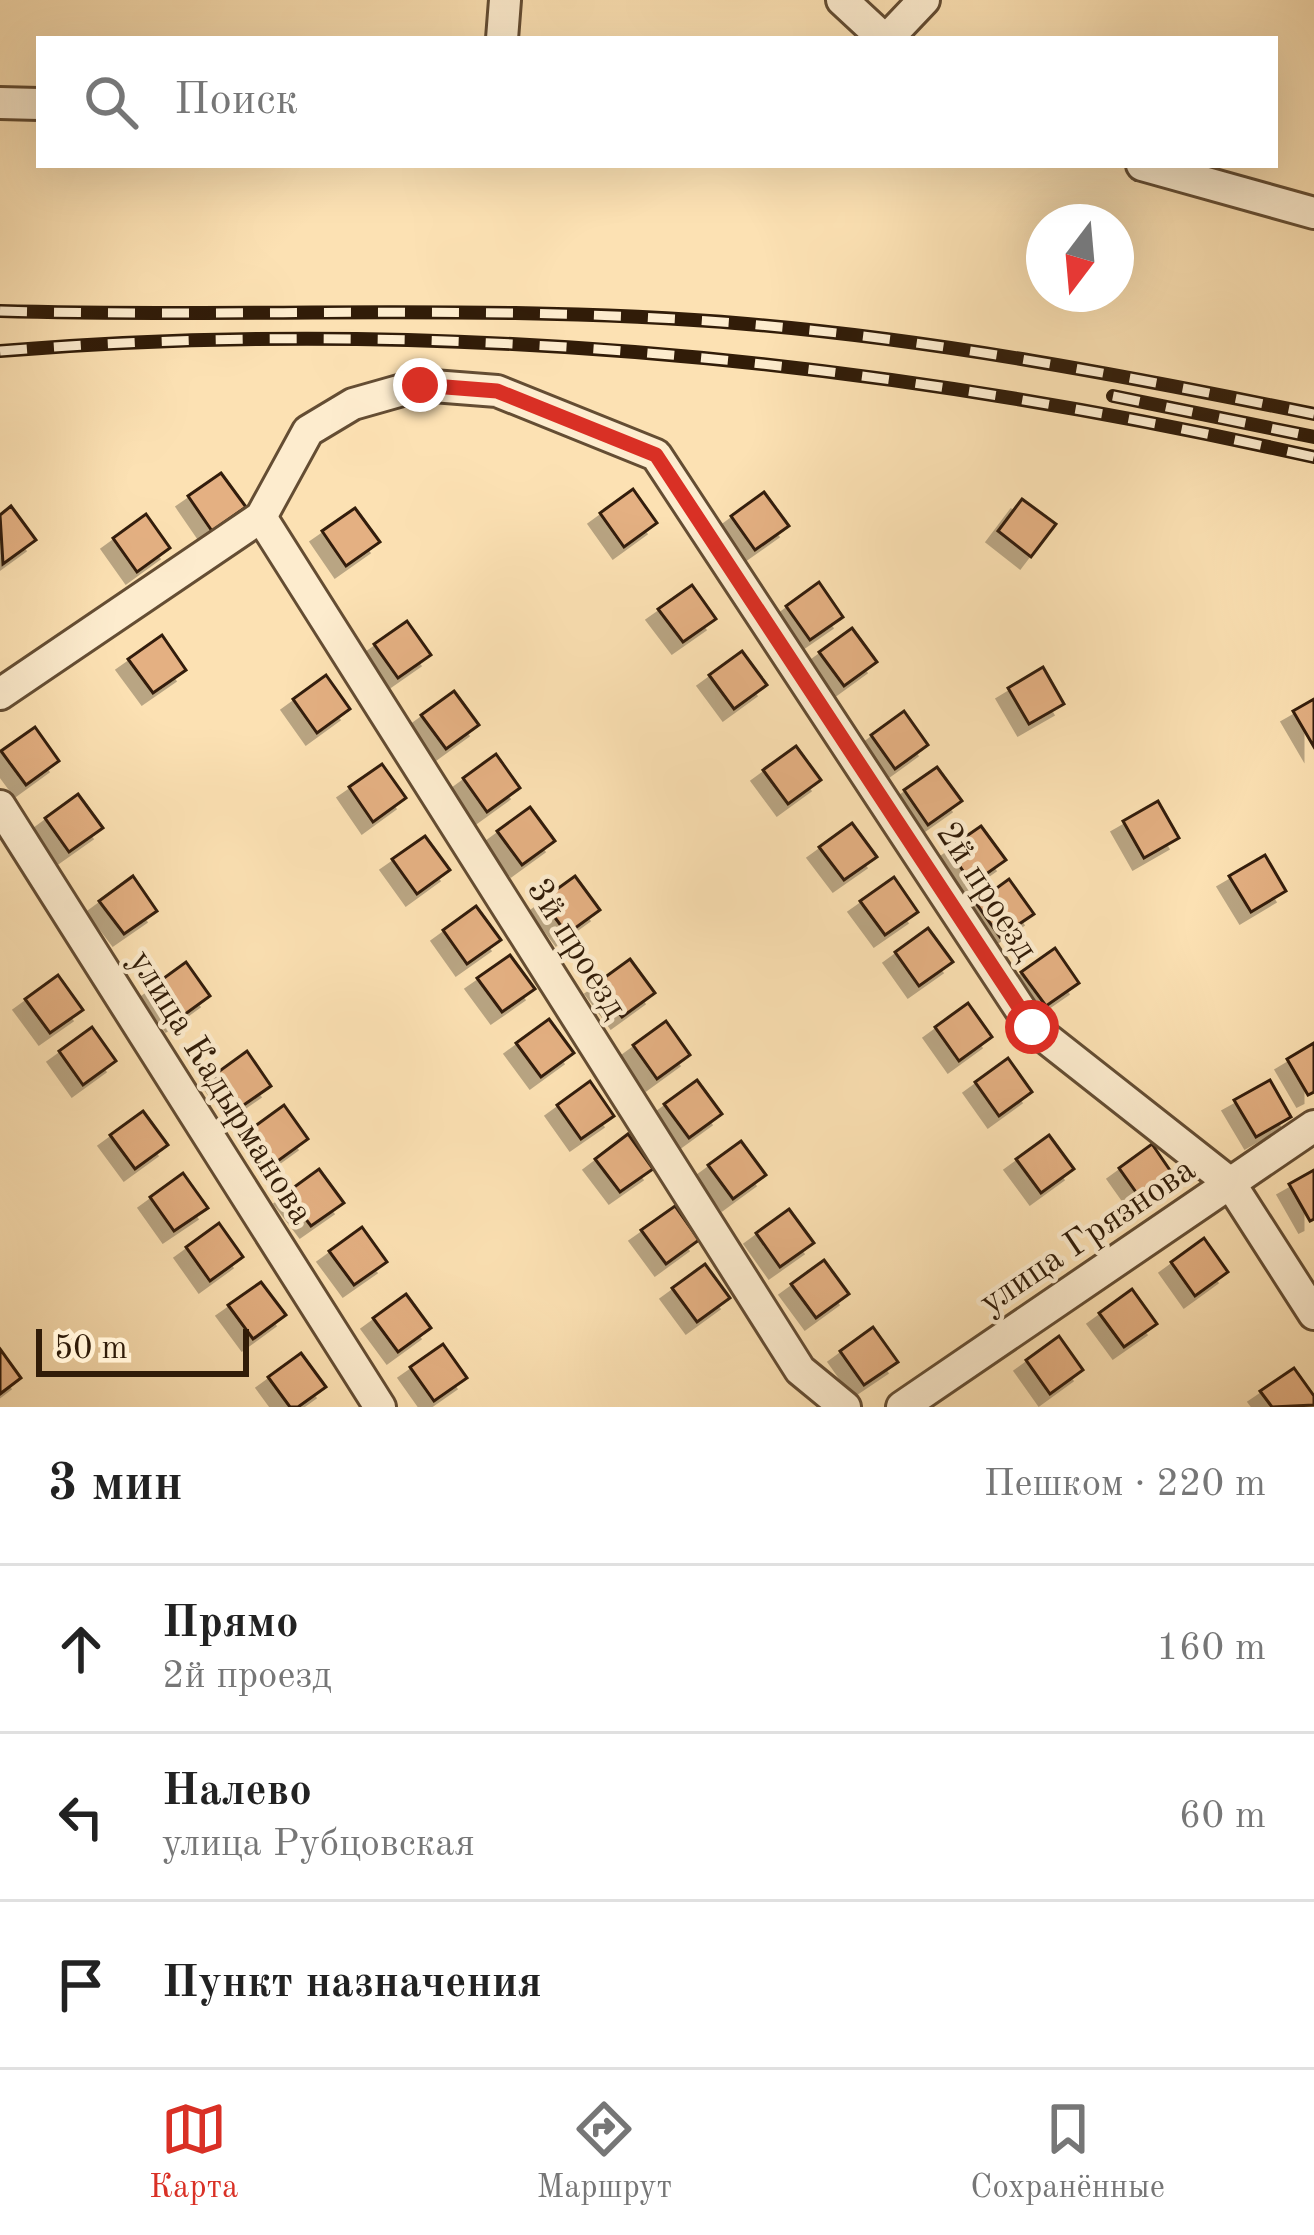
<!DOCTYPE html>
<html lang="ru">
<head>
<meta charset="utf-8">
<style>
  :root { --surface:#fff; --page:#f2f2f2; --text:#222; --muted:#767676; --line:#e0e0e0; --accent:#d93025 }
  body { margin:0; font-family:"Old Standard TT",serif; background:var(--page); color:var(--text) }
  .compass { position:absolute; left:1026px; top:204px; width:108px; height:108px; border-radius:50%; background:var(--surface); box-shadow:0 12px 48px #0002; rotate:196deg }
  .scale { position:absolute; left:36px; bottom:30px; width:213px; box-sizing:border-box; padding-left:12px; border:6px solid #311c08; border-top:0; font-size:33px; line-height:42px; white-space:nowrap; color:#311c08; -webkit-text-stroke:9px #fdecce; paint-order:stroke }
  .stop { position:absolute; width:36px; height:36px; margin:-27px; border:9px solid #d93025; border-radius:50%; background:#fff }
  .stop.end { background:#d93025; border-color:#fff; box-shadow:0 3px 12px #0008 }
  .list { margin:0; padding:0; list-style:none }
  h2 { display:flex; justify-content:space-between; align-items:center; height:156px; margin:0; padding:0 48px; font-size:51px }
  h2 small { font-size:39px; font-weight:400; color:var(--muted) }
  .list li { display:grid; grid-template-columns:78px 1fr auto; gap:36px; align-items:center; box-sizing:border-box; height:168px; padding:0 48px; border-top:3px solid var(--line) }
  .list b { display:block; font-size:45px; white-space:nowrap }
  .list p { margin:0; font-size:39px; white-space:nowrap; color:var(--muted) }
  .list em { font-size:39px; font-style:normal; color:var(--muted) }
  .icon { flex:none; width:66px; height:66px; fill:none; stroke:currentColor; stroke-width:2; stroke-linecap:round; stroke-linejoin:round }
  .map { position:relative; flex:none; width:1314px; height:1407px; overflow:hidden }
  .search { position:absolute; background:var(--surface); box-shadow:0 12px 48px #0002; left:36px; right:36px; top:36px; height:132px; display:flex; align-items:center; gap:30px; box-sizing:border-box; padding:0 42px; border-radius:0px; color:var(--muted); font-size:45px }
  .sheet { height:660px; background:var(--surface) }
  nav { display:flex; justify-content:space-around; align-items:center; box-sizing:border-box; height:168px; border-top:3px solid var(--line); background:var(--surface); font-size:33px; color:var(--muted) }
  nav a { display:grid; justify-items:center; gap:6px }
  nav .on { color:var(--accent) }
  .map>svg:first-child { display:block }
  .building { fill:#e4b082; stroke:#311c08; stroke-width:3; filter:url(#shadow) }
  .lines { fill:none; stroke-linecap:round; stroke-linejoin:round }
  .minor-casing { stroke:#644d33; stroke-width:36 }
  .minor { stroke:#fdecce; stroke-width:30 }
  .rail-casing { stroke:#311c08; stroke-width:14 }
  .rail { stroke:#fdecce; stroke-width:9; stroke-dasharray:27; stroke-linecap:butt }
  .route { stroke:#d93025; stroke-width:15 }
  .labels { text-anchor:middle; stroke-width:9; stroke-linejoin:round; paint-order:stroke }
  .street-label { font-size:36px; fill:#311c08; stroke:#fdecce }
</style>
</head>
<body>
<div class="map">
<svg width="1314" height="1407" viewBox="0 0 1314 1407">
  <defs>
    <filter id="shadow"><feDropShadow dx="-11" dy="11" stdDeviation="0" flood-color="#0004"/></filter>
  </defs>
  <rect width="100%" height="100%" fill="#fce1b3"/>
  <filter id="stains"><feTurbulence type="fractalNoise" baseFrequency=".00167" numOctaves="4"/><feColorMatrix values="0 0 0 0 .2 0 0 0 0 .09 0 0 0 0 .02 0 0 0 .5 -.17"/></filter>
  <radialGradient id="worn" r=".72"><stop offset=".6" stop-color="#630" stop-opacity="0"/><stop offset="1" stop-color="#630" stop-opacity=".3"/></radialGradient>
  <g class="building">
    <path d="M221,473l25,34 -34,24 -24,-35z"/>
    <path d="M633,489l24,34 -33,24 -24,-34z"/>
    <path d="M764,492l25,34 -34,24 -24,-34z"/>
    <path d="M1022,499l34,25 -25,33 -33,-26z"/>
    <path d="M11,506l25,34 -33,24 -3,-49z"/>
    <path d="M355,508l25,34 -34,24 -24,-35z"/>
    <path d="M146,514l24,34 -33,24 -24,-34z"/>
    <path d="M819,582l24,35 -33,23 -24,-34z"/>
    <path d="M692,585l24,34 -33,23 -25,-33z"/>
    <path d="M407,621l24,34 -33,23 -24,-34z"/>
    <path d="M852,628l25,34 -33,24 -25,-34z"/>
    <path d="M162,635l24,35 -33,23 -25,-34z"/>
    <path d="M742,651l25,34 -33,24 -25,-34z"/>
    <path d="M1043,667l21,37 -35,20 -21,-36z"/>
    <path d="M326,675l24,34 -33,24 -24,-34z"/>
    <path d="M454,691l25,34 -33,24 -25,-34z"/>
    <path d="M1314,699v48l-21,-36z"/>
    <path d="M904,711l24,34 -33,24 -24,-34z"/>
    <path d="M35,727l24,34 -33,24 -25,-34z"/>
    <path d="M796,746l25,34 -33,24 -25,-34z"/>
    <path d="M496,754l24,34 -33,24 -24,-34z"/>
    <path d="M382,764l24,34 -33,24 -24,-35z"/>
    <path d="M937,767l25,34 -34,24 -24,-35z"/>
    <path d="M78,794l25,34 -34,24 -24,-34z"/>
    <path d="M1158,801l21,37 -35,20 -21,-37z"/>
    <path d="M530,807l25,34 -33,24 -25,-34z"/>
    <path d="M852,823l25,34 -33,23 -25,-33z"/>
    <path d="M981,826l25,34 -34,24 -24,-35z"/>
    <path d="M425,836l25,34 -33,24 -25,-35z"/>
    <path d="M1265,855l21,36 -35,21 -22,-36z"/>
    <path d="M133,876l24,35 -33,23 -25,-33z"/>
    <path d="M575,876l25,34 -33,24 -25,-34z"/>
    <path d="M894,877l24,35 -33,23 -25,-34z"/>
    <path d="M1009,879l25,35 -34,23 -24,-34z"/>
    <path d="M476,906l25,34 -34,24 -24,-34z"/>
    <path d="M928,928l25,34 -34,24 -24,-34z"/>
    <path d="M1055,948l24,35 -33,23 -25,-34z"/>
    <path d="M510,955l25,34 -33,23 -25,-34z"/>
    <path d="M630,959l25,34 -33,24 -25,-34z"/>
    <path d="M186,962l24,34 -33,24 -24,-34z"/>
    <path d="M58,975l25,35 -33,23 -25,-34z"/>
    <path d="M968,1003l24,34 -33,24 -24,-34z"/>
    <path d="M549,1019l25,34 -33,24 -25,-34z"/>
    <path d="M666,1021l24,34 -33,24 -24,-34z"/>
    <path d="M92,1027l24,34 -33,24 -24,-34z"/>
    <path d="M1314,1043v49l-6,3 -21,-36z"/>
    <path d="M247,1051l24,35 -33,23 -24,-34z"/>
    <path d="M1008,1058l24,34 -33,24 -24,-34z"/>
    <path d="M697,1080l25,34 -33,24 -25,-34z"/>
    <path d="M1270,1080l21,37 -35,20 -22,-37z"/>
    <path d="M590,1081l24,35 -33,23 -24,-34z"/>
    <path d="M284,1105l24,34 -33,24 -24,-34z"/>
    <path d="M143,1111l25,34 -33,24 -25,-34z"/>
    <path d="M628,1134l25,35 -33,23 -25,-33z"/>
    <path d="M1049,1135l25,34 -33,24 -25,-34z"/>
    <path d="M741,1141l25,34 -33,24 -25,-34z"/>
    <path d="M1152,1144l24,35 -33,23 -24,-34z"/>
    <path d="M319,1169l25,34 -33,23 -25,-33z"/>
    <path d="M1314,1170v49l-4,2 -21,-37z"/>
    <path d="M183,1173l25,35 -34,23 -24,-34z"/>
    <path d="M675,1206l24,34 -33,24 -25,-34z"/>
    <path d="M789,1209l25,34 -34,24 -24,-34z"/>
    <path d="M219,1223l24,34 -33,24 -24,-34z"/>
    <path d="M362,1227l25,35 -33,23 -25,-34z"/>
    <path d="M1204,1238l24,34 -33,24 -24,-34z"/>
    <path d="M824,1260l25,34 -33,24 -25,-34z"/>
    <path d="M705,1264l25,34 -33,24 -25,-34z"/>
    <path d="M261,1282l25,33 -33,24 -25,-34z"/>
    <path d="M1132,1289l25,35 -33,23 -25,-34z"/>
    <path d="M406,1294l25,34 -33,24 -25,-34z"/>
    <path d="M873,1327l25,35 -34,23 -24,-34z"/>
    <path d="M1059,1336l24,34 -33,24 -24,-34z"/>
    <path d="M443,1344l24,34 -33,23 -24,-34z"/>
    <path d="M0,1349l21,29 -21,16z"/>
    <path d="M301,1353l25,34 -28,20h-8l-22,-30z"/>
    <path d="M1294,1368l20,28v9l-42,2 -12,-16z"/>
  </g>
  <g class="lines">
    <defs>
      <g id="minor">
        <path d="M842,0l42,39"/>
        <path d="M502,39l3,-39"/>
        <path d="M887,39l37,-39"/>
        <path d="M0,103l39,1"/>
        <path d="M1142,165l172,48"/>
        <path d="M261,517l539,853 45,37"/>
        <path d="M0,694l261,-177 47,-86 45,-27 67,-19 77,6 159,64 376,572 198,156 84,131"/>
        <path d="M0,806l380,601"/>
        <path d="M902,1407l412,-281"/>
      </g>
    </defs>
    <use href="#minor" class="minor-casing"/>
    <use href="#minor" class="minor"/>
    <defs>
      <g id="rail">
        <path d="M0,311c249,7 498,-8 747,13 191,16 379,52 567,90"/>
        <path d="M0,351c442,-36 883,9 1314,106"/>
        <path d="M1113,396l201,41"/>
      </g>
    </defs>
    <use href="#rail" class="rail-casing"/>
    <use href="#rail" class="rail"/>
  </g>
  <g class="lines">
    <path class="route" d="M420,385l77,6 159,64 376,572"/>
  </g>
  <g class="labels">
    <g class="street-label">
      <text transform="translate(989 890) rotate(57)" y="13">2й проезд</text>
      <text transform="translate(579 947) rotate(58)" y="13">3й проезд</text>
      <text transform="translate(223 1086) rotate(58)" y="13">улица Кадырманова</text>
      <text transform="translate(1086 1234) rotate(-34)" y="13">улица Грязнова</text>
    </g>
  </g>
  <rect width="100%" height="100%" filter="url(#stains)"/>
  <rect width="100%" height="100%" fill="url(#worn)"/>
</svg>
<svg class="compass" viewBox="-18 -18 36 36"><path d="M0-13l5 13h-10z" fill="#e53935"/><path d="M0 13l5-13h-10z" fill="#767676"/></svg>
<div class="scale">50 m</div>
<div class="stop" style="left:1032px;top:1027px"></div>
<div class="stop end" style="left:420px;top:385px"></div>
<div class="search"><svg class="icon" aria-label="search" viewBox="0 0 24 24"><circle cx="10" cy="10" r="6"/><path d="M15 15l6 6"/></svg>Поиск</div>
</div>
<section class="sheet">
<h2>3 мин<small>Пешком · 220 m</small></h2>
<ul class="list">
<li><svg class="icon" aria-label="ahead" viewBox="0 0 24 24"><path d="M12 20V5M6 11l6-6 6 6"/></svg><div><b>Прямо</b><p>2й проезд</p></div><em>160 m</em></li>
<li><svg class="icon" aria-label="left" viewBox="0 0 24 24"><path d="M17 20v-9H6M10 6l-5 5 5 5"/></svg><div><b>Налево</b><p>улица Рубцовская</p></div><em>60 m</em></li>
<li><svg class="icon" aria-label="arrive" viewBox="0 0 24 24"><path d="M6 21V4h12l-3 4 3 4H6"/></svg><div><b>Пункт назначения</b></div></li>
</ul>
</section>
<nav>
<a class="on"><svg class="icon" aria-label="map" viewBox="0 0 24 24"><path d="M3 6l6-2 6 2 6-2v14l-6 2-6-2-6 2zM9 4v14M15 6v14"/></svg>Карта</a>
<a><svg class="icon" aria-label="directions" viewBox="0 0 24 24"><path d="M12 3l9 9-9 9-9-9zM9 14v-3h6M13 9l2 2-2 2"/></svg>Маршрут</a>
<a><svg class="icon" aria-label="saved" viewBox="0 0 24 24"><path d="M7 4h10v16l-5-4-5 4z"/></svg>Сохранённые</a>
</nav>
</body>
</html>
